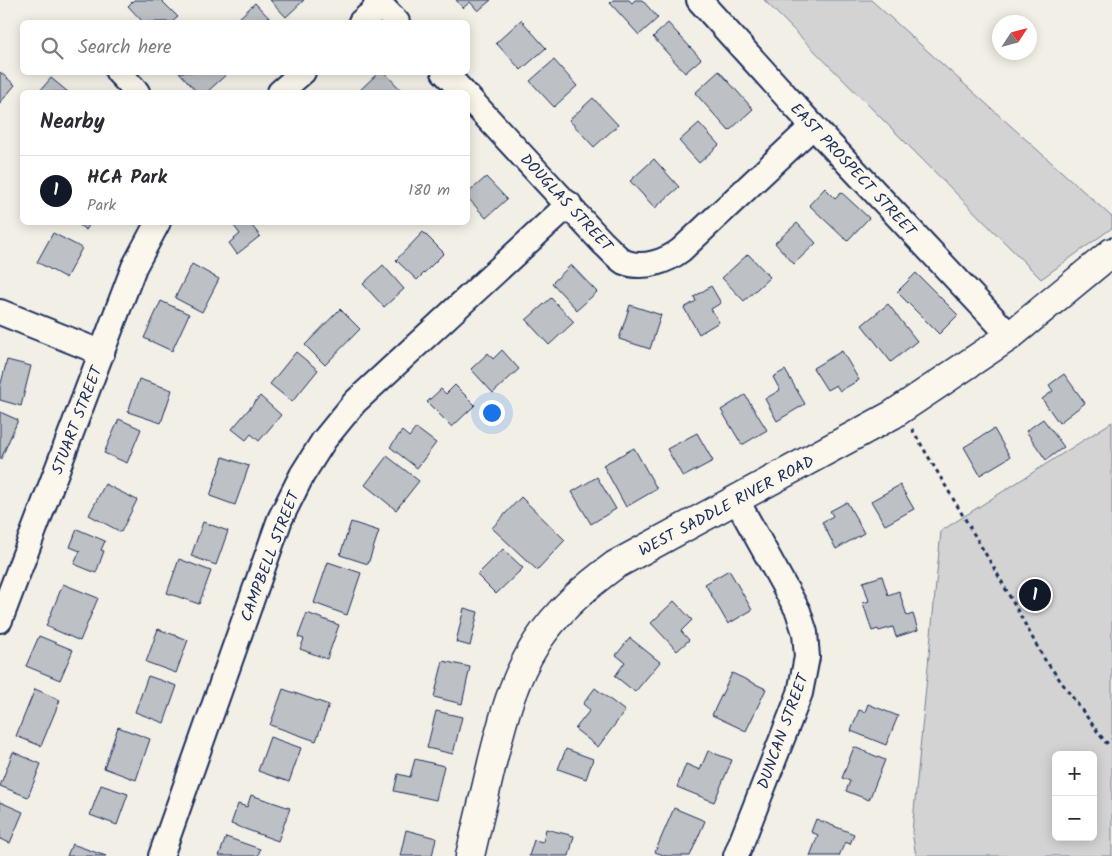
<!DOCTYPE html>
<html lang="en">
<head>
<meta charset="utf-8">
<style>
  :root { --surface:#fff; --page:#f7f7f7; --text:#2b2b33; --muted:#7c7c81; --line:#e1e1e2; --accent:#111827 }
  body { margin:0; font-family:Kalam,sans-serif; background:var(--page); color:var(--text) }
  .controls { position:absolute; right:15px; bottom:15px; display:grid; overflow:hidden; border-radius:8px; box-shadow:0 2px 12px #0003 }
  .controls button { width:45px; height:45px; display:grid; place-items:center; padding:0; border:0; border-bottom:1px solid var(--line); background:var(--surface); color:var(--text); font:25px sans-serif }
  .compass { position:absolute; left:992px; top:15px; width:45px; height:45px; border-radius:50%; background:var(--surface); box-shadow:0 2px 12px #0003; rotate:54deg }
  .you { position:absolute; left:491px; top:412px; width:18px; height:18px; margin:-12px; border:4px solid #fff; border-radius:50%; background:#1a73e8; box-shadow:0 0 0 8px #1a73e833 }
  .badge { display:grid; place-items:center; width:32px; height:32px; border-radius:50%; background:var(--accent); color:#fff; font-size:16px; font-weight:700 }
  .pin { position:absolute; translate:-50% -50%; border:2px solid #fff; box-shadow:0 1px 5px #0006 }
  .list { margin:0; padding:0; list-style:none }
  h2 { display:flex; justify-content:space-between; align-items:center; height:65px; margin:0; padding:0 20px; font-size:21px }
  h2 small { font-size:16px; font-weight:400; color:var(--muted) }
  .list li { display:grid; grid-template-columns:32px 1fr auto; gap:15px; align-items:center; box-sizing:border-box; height:70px; padding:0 20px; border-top:1px solid var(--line) }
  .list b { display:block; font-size:19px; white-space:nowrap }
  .list p { margin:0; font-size:16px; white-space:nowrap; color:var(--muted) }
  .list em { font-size:16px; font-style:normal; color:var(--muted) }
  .icon { flex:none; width:28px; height:28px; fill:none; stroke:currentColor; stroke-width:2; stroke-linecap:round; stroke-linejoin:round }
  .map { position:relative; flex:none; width:1112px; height:856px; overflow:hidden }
  .search { position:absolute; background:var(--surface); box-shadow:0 2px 12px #0003; left:20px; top:20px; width:450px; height:55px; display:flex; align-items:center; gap:12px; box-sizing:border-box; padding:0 18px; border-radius:8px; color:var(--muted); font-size:19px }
  .panel { position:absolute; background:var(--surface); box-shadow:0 2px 12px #0003; left:20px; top:90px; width:450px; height:135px; border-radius:8px }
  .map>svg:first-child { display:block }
  .green { fill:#d2d3d2; stroke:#768198; fill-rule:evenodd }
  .building { fill:#bdc0c4; stroke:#1b2f5e }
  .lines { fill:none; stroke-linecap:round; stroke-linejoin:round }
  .street-casing { stroke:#1b2f5e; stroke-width:28 }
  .secondary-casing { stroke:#1b2f5e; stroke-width:31 }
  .path { stroke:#1b2f5e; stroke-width:3; stroke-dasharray:4 4; stroke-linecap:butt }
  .street { stroke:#fbf7ec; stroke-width:24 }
  .secondary { stroke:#fbf7ec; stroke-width:28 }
  .labels { text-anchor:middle; stroke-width:4.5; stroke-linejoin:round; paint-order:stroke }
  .street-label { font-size:16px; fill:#1b2f5e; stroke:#fbf7ec }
</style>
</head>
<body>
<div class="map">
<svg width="1112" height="856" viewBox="0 0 1112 856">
  <rect width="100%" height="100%" fill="#f2efe6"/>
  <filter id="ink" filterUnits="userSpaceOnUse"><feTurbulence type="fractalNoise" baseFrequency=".02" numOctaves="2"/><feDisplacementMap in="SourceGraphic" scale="10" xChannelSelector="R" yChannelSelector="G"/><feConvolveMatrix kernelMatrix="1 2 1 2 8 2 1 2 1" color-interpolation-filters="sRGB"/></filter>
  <g filter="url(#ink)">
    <g class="green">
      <path d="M764,0h107l241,217v11l-71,51z"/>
      <path d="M1112,422v434h-196l-4,-24 29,-301zM1056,755h37v82h-37z"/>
    </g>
    <g class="building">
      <path d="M134,0h27l17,17 -6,5h-29l-15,-16z"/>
      <path d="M270,0h34l-18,17z"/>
      <path d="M456,0h35l-13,11 -8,-9 -7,6z"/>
      <path d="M613,0h16l3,3 3,-3h7l16,18 -19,17 -29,-32z"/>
      <path d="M255,3l18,19h-38z"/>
      <path d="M521,20l25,28 -25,22 -25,-27z"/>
      <path d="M668,23l33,36 -16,14 -32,-36z"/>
      <path d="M554,60l23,26 -23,21 -24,-26z"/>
      <path d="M719,71l34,38 -24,22 -34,-38z"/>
      <path d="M0,72l15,13 -15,18z"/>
      <path d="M179,72h50l-22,20h-10z"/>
      <path d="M379,72h5l17,18 -3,2h-40z"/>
      <path d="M51,78l17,14h-29z"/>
      <path d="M593,98l25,27 -24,22 -25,-27z"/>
      <path d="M699,123l20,22 -20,18 -20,-22z"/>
      <path d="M654,159l25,28 -24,21 -25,-27z"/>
      <path d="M486,177l21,22 -21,19 -18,-20v-5z"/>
      <path d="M825,188l10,10 6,-6 28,26 -22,23 -38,-36z"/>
      <path d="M75,222h16l-5,8z"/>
      <path d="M231,222h18l11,14 -23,18 -8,-11 11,-9z"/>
      <path d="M797,223l19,20 -22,21 -19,-21z"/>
      <path d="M423,232l21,21 -27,27 -21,-20z"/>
      <path d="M53,233l29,15 -16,30 -29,-16z"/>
      <path d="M748,254l22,23 -26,24 -22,-23z"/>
      <path d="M192,264l27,15 -17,33 -27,-14z"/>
      <path d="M383,265l21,24 -20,18 -21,-23z"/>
      <path d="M571,265l26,27 -20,18 -25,-27z"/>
      <path d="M916,273l42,42 -19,19 -42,-42z"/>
      <path d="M711,286l10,17 -10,6 8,13 -20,12 -15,-26 12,-7 -2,-4z"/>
      <path d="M551,298l23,24 -25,23 -23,-25z"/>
      <path d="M161,301l28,13 -17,37 -28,-13z"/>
      <path d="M888,304l29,37 -26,21 -29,-37z"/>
      <path d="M630,305l31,10 -11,34 -31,-10z"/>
      <path d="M340,309l20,20 -35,36 -20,-20z"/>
      <path d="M502,350l17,19 -26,24 -22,-24 17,-16 5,6z"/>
      <path d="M842,351l17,29 -19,11 -4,-6 -9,5 -14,-22z"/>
      <path d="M296,352l22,18 -26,32 -22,-18z"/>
      <path d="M7,360l24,6 -10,40 -21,-6v-13z"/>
      <path d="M785,370l20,34 -28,17 -12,-22 15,-9 -7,-13z"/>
      <path d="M1064,374l21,29 -26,20 -17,-24 11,-8 -4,-6z"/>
      <path d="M139,379l33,11 -11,33 -33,-11z"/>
      <path d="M455,385l20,20 -23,22 -25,-25 14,-13 5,5z"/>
      <path d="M745,395l22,35 -25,15 -21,-35z"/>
      <path d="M260,396l21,19 -22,26 -8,-7 -5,6 -14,-11z"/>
      <path d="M0,412l18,8 -17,39h-1z"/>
      <path d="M119,419l22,10 -14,34 -23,-10z"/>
      <path d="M1043,419l21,28 -18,13 -20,-29z"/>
      <path d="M416,428l20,15 -19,25 -27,-21 12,-16 7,6z"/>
      <path d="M994,429l16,28 -30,18 -16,-28z"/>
      <path d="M697,433l16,28 -30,16 -16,-28z"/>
      <path d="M634,448l23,41 -31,18 -23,-42z"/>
      <path d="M387,456l32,25 -23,29 -31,-25z"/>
      <path d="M223,457l26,9 -14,39 -25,-9z"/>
      <path d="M597,477l19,32 -25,15 -19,-32z"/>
      <path d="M105,484l32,16 -16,32 -32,-17z"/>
      <path d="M900,485l14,24 -29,16 -14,-24z"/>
      <path d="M521,497l44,43 -28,30 -45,-42z"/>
      <path d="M847,502l17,31 -28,16 -14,-27 11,-6 -3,-5z"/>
      <path d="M203,522l25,9 -12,34 -25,-9z"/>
      <path d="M351,522l28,9 -11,33 -28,-9z"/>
      <path d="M77,529l28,12 -4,9 3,1 -8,22 -22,-9 6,-13 -10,-4z"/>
      <path d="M503,549l20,19 -27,26 -19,-19z"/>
      <path d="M179,559l32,12 -12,33 -32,-11z"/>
      <path d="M328,562l33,11 -14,42 -33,-12z"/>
      <path d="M729,570l23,40 -24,14 -23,-40z"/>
      <path d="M882,576l6,19 11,-4 8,25 6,-2 5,16 -22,7 -3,-10 -14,4 -1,-2 -6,2 -9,-28 6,-2 -6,-19z"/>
      <path d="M63,584l35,14 -18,43 -34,-15z"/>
      <path d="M674,601l18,19 -11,11 8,9 -12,11 -26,-28z"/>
      <path d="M464,608l14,4 -8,34 -14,-4z"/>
      <path d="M307,613l32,12 -12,34 -27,-10 4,-10 -6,-2z"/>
      <path d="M158,629l30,11 -12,33 -30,-11z"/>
      <path d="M39,636l34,14 -13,30 -34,-14z"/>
      <path d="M630,638l30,24 -25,30 -20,-16 10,-14 -9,-7z"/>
      <path d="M443,661l27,6 -8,37 -28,-7z"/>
      <path d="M732,673l34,16 -20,42 -34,-16z"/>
      <path d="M148,676l29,10 -13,37 -29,-11z"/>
      <path d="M595,688l30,23 -27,36 -23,-18 15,-19 -7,-6z"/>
      <path d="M35,689l25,11 -19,46 -25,-10z"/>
      <path d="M283,689l46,16 -13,36 -46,-16z"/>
      <path d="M868,704l30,12 -12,29 -35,-14 8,-21 6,2z"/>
      <path d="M436,711l26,6 -9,37 -26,-6z"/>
      <path d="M118,727l32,12 -14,41 -32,-12z"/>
      <path d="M270,737l31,11 -12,34 -31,-11z"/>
      <path d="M854,747l31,13 -16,40 -23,-9 4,-10 -8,-3z"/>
      <path d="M566,749l27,10 -7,20 -28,-10z"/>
      <path d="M708,751l24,9 -18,42 -37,-15 9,-23 14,6z"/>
      <path d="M13,752l28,12 -13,33 -28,-11z"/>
      <path d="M415,759l29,7 -8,34 -42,-9 4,-17 12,3z"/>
      <path d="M101,785l27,9 -11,31 -27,-10z"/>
      <path d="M251,795l39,13 -12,33 -47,-17 7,-20 9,3z"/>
      <path d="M0,802l23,10 -13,31 -10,-4z"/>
      <path d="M674,808l31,13 -15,35h-24l-11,-4z"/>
      <path d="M816,819l38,15 -4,10 -5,-2 -6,14h-29l8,-21 -7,-3z"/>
      <path d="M546,829l28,7 -5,20h-40l5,-16 9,2z"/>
      <path d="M406,830l30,8 -4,18h-32z"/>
      <path d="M226,837l34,12 -2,7h-39z"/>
      <path d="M72,844l34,12h-39z"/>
    </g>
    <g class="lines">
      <defs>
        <g id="street">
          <path d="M376,0l21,22"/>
          <path d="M699,0l114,126 197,210"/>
          <path d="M361,22l20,-17"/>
          <path d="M118,72l19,20"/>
          <path d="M444,72l19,20"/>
          <path d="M280,92l23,-20"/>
          <path d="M468,97l135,146c6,5 14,15 21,19 19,8 43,-1 57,-12l132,-124"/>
          <path d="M0,312l102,41"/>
          <path d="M0,620l134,-353 24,-45"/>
          <path d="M161,856l119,-337 22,-44 22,-35 31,-38 214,-198"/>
          <path d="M736,856l64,-163 7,-36 -2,-24 -7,-22 -62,-112"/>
        </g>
        <path id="secondary" d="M470,856c7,-31 15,-62 22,-93 11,-44 20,-82 45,-121 20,-31 48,-55 78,-77l277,-150 118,-79 102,-84"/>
      </defs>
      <use href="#street" class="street-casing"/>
      <use href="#secondary" class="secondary-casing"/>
      <path class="path" d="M912,429l86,146 45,82 63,86 6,-4"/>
      <use href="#street" class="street"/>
      <use href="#secondary" class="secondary"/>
    </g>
  </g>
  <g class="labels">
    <g class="street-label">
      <text transform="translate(854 169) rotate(47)" y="6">EAST PROSPECT STREET</text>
      <text transform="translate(567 202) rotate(47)" y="6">DOUGLAS STREET</text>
      <text transform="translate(76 420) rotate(-69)" y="6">STUART STREET</text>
      <text transform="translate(726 505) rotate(-28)" y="6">WEST SADDLE RIVER ROAD</text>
      <text transform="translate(269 556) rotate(-69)" y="6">CAMPBELL STREET</text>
      <text transform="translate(782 731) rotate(-70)" y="6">DUNCAN STREET</text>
    </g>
  </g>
</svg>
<div class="controls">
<button>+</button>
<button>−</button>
</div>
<svg class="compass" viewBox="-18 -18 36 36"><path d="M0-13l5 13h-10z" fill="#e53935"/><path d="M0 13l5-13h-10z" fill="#7c7c81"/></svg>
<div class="you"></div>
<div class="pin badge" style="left:1035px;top:595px">1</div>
<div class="search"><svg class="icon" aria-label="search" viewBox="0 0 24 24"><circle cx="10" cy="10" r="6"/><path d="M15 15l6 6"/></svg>Search here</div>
<section class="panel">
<h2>Nearby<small></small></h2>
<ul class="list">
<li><span class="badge">1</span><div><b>HCA Park</b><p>Park</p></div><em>180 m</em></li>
</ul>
</section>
</div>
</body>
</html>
